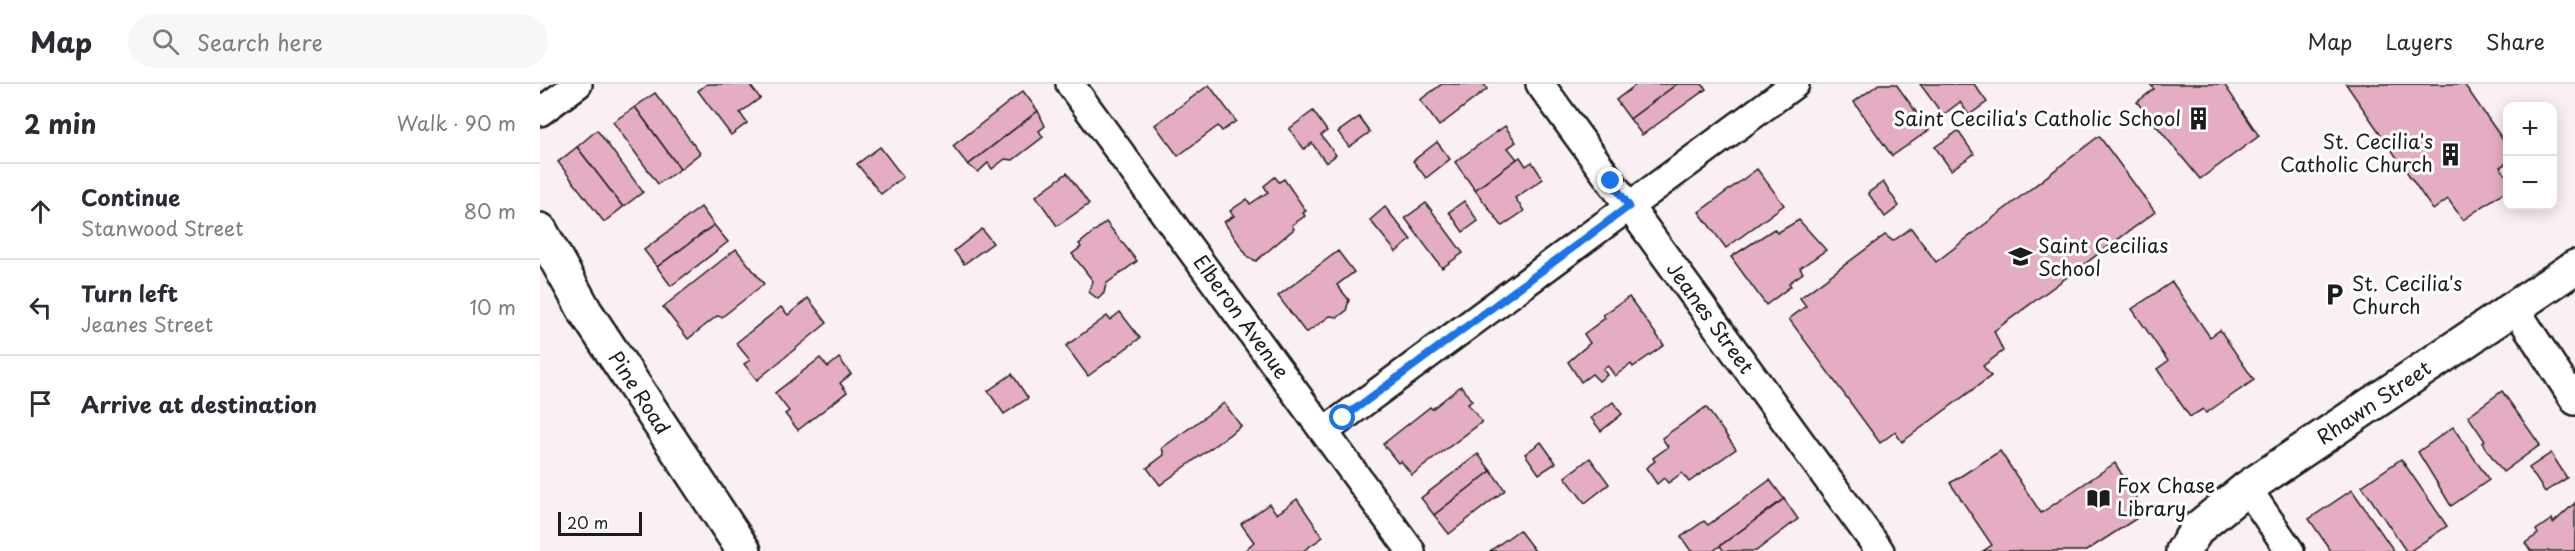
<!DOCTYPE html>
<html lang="en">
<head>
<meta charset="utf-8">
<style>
  :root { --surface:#fff; --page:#f7f7f7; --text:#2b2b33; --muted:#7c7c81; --line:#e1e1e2 }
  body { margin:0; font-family:"Playpen Sans",sans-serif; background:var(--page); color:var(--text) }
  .controls { position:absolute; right:18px; top:18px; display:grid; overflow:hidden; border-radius:12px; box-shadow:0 3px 15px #0003 }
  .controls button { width:54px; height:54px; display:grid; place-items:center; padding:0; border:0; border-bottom:2px solid var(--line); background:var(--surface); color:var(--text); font:30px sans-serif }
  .scale { position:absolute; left:18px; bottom:15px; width:84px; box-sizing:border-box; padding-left:6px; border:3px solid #1c1c1c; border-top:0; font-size:16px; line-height:21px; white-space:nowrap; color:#1c1c1c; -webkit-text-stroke:4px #fff; paint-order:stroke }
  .stop { position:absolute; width:18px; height:18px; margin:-14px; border:4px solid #1a73e8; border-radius:50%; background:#fff }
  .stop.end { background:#1a73e8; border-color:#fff; box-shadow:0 2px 6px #0008 }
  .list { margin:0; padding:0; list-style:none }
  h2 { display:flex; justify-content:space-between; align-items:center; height:78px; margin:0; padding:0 24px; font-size:26px }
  h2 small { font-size:20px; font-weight:400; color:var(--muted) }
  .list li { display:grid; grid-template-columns:39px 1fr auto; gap:18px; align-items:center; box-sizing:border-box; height:96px; padding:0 24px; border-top:2px solid var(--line) }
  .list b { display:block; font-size:22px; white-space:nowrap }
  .list p { margin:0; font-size:20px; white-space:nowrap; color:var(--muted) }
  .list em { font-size:20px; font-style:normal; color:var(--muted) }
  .icon { flex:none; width:33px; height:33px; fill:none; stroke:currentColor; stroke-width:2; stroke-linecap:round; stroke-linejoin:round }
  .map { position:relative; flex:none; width:2035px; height:467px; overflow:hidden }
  header { display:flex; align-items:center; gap:36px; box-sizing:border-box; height:84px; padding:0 30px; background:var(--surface); border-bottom:2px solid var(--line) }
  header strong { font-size:28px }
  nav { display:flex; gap:33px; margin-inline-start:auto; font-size:21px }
  .search { width:420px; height:54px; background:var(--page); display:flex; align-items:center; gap:15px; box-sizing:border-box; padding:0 21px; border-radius:33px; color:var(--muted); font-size:22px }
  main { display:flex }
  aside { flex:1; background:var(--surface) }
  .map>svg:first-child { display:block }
  .building { fill:#e5adc3; stroke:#1c1c1c; stroke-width:1.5 }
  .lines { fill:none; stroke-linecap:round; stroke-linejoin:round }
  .street-casing { stroke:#1c1c1c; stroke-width:32 }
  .secondary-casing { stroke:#1c1c1c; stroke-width:38 }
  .street { stroke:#fff; stroke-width:27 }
  .secondary { stroke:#fff; stroke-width:33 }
  .route { stroke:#1a73e8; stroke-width:8 }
  .labels { text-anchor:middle; stroke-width:6; stroke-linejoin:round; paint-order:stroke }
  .poi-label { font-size:20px; fill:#1c1c1c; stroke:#fff; text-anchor:start }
  .street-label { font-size:20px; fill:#1c1c1c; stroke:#fff }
</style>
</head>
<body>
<header>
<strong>Map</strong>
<div class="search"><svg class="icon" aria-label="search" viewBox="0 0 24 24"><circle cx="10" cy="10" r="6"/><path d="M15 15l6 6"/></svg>Search here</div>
<nav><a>Map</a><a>Layers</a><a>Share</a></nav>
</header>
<main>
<aside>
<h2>2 min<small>Walk · 90 m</small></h2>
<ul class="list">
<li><svg class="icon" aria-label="ahead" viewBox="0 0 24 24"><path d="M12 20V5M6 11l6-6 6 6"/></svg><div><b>Continue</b><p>Stanwood Street</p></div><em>80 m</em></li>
<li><svg class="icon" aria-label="left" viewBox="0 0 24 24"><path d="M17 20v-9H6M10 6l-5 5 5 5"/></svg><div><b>Turn left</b><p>Jeanes Street</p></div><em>10 m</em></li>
<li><svg class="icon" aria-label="arrive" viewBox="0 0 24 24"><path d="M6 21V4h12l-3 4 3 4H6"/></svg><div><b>Arrive at destination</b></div></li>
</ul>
</aside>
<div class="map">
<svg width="2035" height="467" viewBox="0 0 2035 467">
  <rect width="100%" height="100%" fill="#faeff3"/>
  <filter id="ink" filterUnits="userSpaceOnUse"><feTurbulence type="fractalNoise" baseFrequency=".0167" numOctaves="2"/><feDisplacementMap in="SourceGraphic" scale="12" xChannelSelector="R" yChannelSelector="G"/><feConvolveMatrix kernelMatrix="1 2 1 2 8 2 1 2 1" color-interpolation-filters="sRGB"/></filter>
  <g filter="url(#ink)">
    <g class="building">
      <path d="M167,0h42l11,14 -20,15 7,10 -16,12 -33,-44z"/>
      <path d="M902,0h42l3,5 -48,37 -19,-26z"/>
      <path d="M1097,0h40l-47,35 -14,-19z"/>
      <path d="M1137,0h25l4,5 -64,46 -12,-16z"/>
      <path d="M1339,0h17l33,46 -37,26 -38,-54z"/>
      <path d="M1380,0h54l13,18 -18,13 -9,-13 -17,13z"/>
      <path d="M1610,0h74l35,52 -59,43 -63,-77 17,-13z"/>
      <path d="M1806,0h118l44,63v15l-8,5 8,11v11l-45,31 -15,-21 -15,11z"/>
      <path d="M669,1l27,36 -14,10 -4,-5 -40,30 -23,-31z"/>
      <path d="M483,7l15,20 -70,54 -15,-19z"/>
      <path d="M115,9l45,60 -20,16 -45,-62z"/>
      <path d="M95,23l45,62 -22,15 -45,-62z"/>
      <path d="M498,27l7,15 -6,5 4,6 -30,23 -8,-1 -13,10 -4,-6 -10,9 -10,-7z"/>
      <path d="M773,27l14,20 -6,4 15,20 -10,8 -14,-20 -8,6 -15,-20z"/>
      <path d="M819,33l11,15 -21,15 -11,-15z"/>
      <path d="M965,42l11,16 -8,6 9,11 -42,31 -20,-28z"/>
      <path d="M57,46l46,62 -20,15 -46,-60z"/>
      <path d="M1418,47l16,23 -23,16 -16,-23z"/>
      <path d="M1559,52l56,76 -161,119 9,20 -20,15 8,10 -89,66 -7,-10 -15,11 -91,-124 17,-13 -6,-8 85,-63 8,6 18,-13 25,34z"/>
      <path d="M897,58l13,17 -24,19 -13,-17z"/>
      <path d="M37,63l46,60 -19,15 -46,-60z"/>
      <path d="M340,63l23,30 -22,17 -24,-30z"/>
      <path d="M980,73l6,9 6,-4 11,17 -28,19 9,13 -22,15 -27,-36z"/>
      <path d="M1217,85l27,36 -58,43 -27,-36z"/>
      <path d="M527,89l22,31 -32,22 -21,-30z"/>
      <path d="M735,93l4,5 5,-3 22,32 -3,2 2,3 -13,9 2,4 -38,32 -8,-4 -24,-35 10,-6 -4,-5 17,-12 3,5 18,-12 -4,-6z"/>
      <path d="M1343,98l16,24 -14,11 -17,-24z"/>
      <path d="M924,117l14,20 -15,11 -14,-20z"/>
      <path d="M886,119l37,50 -21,15 -37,-50z"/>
      <path d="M161,123l13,18 -57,42 -13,-17z"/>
      <path d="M845,123l26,33 -15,12 -26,-32z"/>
      <path d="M1259,136l27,30 -26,18 3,5 -14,10 2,3 -25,19 -35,-48 43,-28 3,4z"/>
      <path d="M566,138l31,39 -31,23 -2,9 -6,6 -9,-7 4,-11 -21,-27 9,-7 -2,-3z"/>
      <path d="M174,141l14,17 -57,44 -14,-19z"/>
      <path d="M442,145l11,14 -29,21 -10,-13z"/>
      <path d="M196,165l28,35 -42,33 -5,-1 -29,23 -25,-32z"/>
      <path d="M798,167l16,21 -17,13 12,15 -3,11 -8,6 -8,-1 -24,17 -28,-37z"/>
      <path d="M1632,198l38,55 10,-7 34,50 -48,33 -3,-4 -13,8 -33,-48 11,-8 -36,-52z"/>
      <path d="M1089,213l35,48 -31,22 -2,-3 -16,12 -7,-10 -5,3 4,6 -8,6 -7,-7 -11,8 -13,-20 22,-19 -6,-9 21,-16 -2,-3z"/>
      <path d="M268,214l19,25 -70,57 -13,-16 6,-4 -14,-17 45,-36 7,8z"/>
      <path d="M580,228l20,26 -52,38 -22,-30 41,-30 3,4z"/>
      <path d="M280,274l8,9 11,-9 12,16 -11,9 7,9 -49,38 -13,-16 4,-3 -14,-18z"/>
      <path d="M472,290l16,24 -24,16 -16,-23z"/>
      <path d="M921,302l11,15 -4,3 14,18 -70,53 -11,-14 -3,2 -15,-19 47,-37 2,2z"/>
      <path d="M1962,307l38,54 -37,27 -21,-29 3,-2 -17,-25z"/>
      <path d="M1073,318l9,12 -21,17 -10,-13z"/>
      <path d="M684,319l17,23 -81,59 -13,-17 17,-13 -2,-7z"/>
      <path d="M1166,323l30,42 -47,33 -7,-9 -14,10 -4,-5 -7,6 -11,-16 9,-7 -2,-3 15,-11 -6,-9z"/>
      <path d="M1913,343l36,53 -38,26 -33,-54z"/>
      <path d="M1001,358l15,21 -17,11 -14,-20z"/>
      <path d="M1460,367l41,62 74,-50 30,50 -59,38h-103l9,-6 -42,-62z"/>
      <path d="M2011,369l16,25 -22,14 -16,-24z"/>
      <path d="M938,370l13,17 -57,44 -13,-17z"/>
      <path d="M1050,374l19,26 -24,19 -20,-26z"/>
      <path d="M1861,375l46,67 -37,25h-4l-44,-65z"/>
      <path d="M951,387l14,19 -56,44 -15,-19z"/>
      <path d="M1230,396l14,19 -71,52h-22l-10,-14 23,-16 4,4z"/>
      <path d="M1812,406l42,61h-63l-22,-32z"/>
      <path d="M757,415l26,38 -20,14h-59l10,-9 -13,-18 28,-20 8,10z"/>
      <path d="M1244,415l14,20 -42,32h-32l-4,-5z"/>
      <path d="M2035,419v48h-44l-6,-8 13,-9 -2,-4 16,-11 1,4z"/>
      <path d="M979,446l16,21h-45z"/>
    </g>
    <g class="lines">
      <defs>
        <g id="street">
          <path d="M530,0l341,467"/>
          <path d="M1000,0l340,467"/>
          <path d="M0,28l38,-28"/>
          <path d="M1975,224l60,93"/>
          <path d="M785,347l470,-347"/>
          <path d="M1707,404l43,63"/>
        </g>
        <g id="secondary">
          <path d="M0,146l45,81 159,240"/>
          <path d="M1643,467l15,-23 49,-40 328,-221"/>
        </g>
      </defs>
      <use href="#street" class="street-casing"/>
      <use href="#secondary" class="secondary-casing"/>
      <use href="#street" class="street"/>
      <use href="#secondary" class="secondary"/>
    </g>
  </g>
  <g class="lines" filter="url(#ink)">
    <path class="route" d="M803,334l286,-212 -18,-25"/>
  </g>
  <defs>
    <symbol id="building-bare" viewBox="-9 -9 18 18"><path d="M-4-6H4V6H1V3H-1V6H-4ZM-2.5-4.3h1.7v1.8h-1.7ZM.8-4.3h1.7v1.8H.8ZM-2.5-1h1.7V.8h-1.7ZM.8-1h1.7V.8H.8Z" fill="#1c1c1c" stroke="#fff" stroke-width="2.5" paint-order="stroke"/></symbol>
    <symbol id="school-bare" viewBox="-9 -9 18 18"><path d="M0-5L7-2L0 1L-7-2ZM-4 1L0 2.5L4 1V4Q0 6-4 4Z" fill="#1c1c1c" stroke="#fff" stroke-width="2.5" paint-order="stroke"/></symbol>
    <symbol id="parking-bare" viewBox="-9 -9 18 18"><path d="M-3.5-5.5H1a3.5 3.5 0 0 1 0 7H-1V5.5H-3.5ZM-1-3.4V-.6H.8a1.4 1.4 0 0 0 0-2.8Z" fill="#1c1c1c" stroke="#fff" stroke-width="2.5" paint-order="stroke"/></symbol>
    <symbol id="library-bare" viewBox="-9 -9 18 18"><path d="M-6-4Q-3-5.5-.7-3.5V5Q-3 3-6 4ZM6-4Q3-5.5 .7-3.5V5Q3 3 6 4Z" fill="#1c1c1c" stroke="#fff" stroke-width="2.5" paint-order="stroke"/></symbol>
  </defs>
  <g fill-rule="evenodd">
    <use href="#building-bare" x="1642" y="18" width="33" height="33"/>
    <use href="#building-bare" x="1894" y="54" width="33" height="33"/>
    <use href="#school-bare" x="1464" y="156" width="33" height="33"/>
    <use href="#parking-bare" x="1778" y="194" width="33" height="33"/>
    <use href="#library-bare" x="1542" y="398" width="33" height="33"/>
  </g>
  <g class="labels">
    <g class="poi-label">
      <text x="1641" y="42" text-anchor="end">Saint Cecilia's Catholic School</text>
      <text x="1893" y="65" text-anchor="end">St. Cecilia's<tspan x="1893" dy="23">Catholic Church</tspan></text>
      <text x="1498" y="169">Saint Cecilias<tspan x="1498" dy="23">School</tspan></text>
      <text x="1812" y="207">St. Cecilia's<tspan x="1812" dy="23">Church</tspan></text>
      <text x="1577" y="409">Fox Chase<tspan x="1577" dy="23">Library</tspan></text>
    </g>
    <g class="street-label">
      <text transform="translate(701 233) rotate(54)" y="7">Elberon Avenue</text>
      <text transform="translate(1170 234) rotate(54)" y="7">Jeanes Street</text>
      <text transform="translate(99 309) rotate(57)" y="7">Pine Road</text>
      <text transform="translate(1834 319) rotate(-34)" y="7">Rhawn Street</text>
    </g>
  </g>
</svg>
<div class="controls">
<button>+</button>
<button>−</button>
</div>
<div class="scale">20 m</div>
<div class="stop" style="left:803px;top:334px"></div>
<div class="stop end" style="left:1071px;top:97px"></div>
</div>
</main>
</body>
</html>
